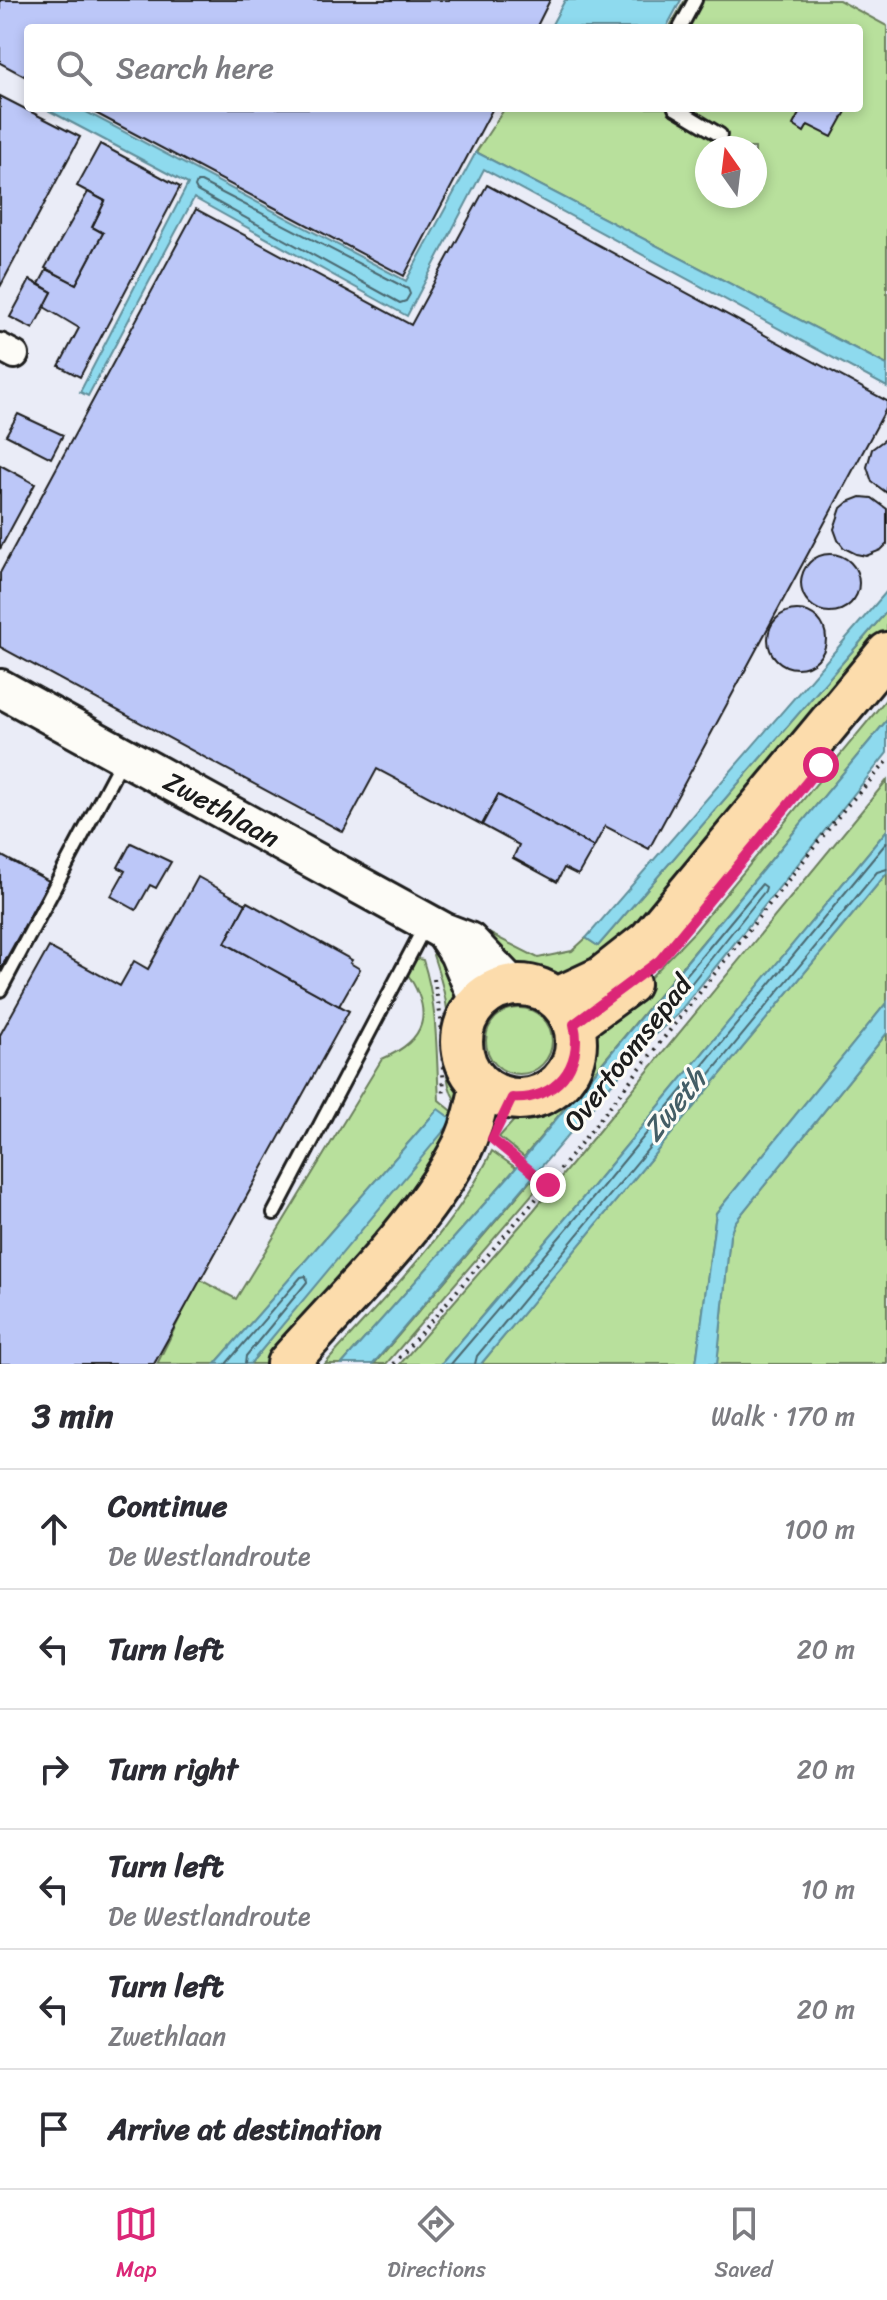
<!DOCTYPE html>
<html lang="en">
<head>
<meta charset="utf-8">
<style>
  :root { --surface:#fff; --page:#f2f2f3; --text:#2b2b33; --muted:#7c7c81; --line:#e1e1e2; --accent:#db2777 }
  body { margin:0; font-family:Sriracha,sans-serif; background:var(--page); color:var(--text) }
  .compass { position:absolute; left:695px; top:136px; width:72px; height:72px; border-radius:50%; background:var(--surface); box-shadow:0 4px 12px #0003; rotate:346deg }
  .stop { position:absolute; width:24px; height:24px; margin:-18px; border:6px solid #db2777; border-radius:50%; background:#fff }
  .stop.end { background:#db2777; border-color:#fff; box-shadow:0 2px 8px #0008 }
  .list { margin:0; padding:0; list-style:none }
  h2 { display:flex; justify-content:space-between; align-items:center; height:104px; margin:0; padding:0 32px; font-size:34px }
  h2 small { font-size:26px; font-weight:400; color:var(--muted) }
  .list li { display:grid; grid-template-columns:52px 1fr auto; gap:24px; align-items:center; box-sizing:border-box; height:120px; padding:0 32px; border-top:2px solid var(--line) }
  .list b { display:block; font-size:30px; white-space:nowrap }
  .list p { margin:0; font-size:26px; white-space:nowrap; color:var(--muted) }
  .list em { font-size:26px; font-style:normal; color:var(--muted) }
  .icon { flex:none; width:44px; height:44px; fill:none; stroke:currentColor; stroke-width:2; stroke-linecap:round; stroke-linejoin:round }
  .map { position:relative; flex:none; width:887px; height:1364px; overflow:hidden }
  .search { position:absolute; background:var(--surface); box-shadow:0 4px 12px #0003; left:24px; right:24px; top:24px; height:88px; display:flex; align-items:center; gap:20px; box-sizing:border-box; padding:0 28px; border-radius:8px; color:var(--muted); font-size:30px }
  .sheet { height:824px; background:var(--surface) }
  nav { display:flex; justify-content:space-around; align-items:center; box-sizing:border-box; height:112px; border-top:2px solid var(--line); background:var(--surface); font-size:22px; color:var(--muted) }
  nav a { display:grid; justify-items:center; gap:4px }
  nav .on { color:var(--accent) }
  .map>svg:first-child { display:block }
  .green { fill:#b8e09c; stroke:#6a7e5c; stroke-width:2; fill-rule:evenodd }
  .water { fill:#8edaee; stroke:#608e9a; stroke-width:2 }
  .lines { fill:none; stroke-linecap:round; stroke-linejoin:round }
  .shore { stroke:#4a6870; stroke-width:2 }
  .building { fill:#bcc7f8; stroke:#1c1c1c; stroke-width:2 }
  .lane-casing { stroke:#1c1c1c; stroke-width:18 }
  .street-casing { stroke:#1c1c1c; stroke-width:32 }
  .secondary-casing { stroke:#1c1c1c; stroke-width:42 }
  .primary-casing { stroke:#1c1c1c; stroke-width:46 }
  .path { stroke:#1c1c1c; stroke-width:4; stroke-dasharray:2 6; stroke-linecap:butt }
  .lane { stroke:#fdfcf7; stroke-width:12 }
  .street { stroke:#fdfcf7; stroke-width:26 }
  .secondary { stroke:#fdfcf7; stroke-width:36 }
  .primary { stroke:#fcdcac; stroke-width:40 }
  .route { stroke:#db2777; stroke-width:10 }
  .labels { text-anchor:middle; stroke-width:6; stroke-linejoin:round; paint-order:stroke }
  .street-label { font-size:28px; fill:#1c1c1c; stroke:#fdfcf7 }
  .water-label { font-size:30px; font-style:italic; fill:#445e66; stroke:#fdfcf7 }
</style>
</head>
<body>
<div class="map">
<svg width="887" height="1364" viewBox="0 0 887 1364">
  <rect width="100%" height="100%" fill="#eaecf7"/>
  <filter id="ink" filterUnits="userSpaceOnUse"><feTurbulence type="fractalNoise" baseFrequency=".0125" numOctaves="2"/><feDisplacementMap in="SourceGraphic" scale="16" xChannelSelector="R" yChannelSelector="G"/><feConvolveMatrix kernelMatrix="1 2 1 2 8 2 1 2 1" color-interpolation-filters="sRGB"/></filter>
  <g filter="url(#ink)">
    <g class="green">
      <path d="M685,0h154l48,26v339l-411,-213 29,-44h354v-80h-190zM707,148h48v48h-48z"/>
      <path d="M887,611v25l-237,290 -92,54 -35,-8 -100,-66 3,-5 112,57 34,-7 14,-13 12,8z"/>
      <path d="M887,698v22l-363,437 -25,-20 19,-21 40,-21 13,-12 10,-14 9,-35 57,-53 48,-50z"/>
      <path d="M887,780v50l-294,356 -152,178h-41l133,-153z"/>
      <path d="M887,873v129l-171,211 -20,151h-215z"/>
      <path d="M436,951l25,37 -8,34 -1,23 1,14 11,26 -4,22c-23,-27 -9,-65 -13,-97 -2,-19 -8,-37 -14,-55z"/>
      <path d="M415,958l8,2c15,47 13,92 16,140l18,15 1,24 -184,225h-24l58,-71 130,-184 -223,255h-58l42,-85 37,20 146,-240c45,-19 52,-47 24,-87z"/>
      <circle cx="519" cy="1041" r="33"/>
      <path d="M887,1033v331h-170l13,-129 5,-13z"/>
      <path d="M492,1151l24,17 -174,196h-17c59,-67 128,-132 167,-213z"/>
      <path d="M531,1180l4,4v7l-149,173h-12z"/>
    </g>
    <g class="water">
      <path d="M565,0h116l-15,28h-116z"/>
      <path d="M44,108h35l327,173 70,-129 411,213v22l-403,-218 -77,147 -213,-118 -106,198 -8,-4 108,-208z"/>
      <path d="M887,591v20l-289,335 -12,-8z"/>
      <path d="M887,720v33l-211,263 -25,22 -278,326h-31l168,-189z"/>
      <path d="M887,830v43l-406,491h-40l152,-178z"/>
      <path d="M887,1002v31l-152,189 -5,13 -13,129h-21l20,-151z"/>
      <path d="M438,1109l15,11 -203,244h-35z"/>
    </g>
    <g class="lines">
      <g class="shore">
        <path d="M197,182h4l207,107 2,5 -4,7 -6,2 -203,-112 -2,-4z"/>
        <path d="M762,884l4,3 -1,4 -95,119 -13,12 -5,-1v-5z"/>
        <path d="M226,1364l75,-87 5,-1 1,6 -61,74 -1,8"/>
        <path d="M451,1364l148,-173 288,-349"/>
        <path d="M475,1364l2,-8 400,-484 10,-3"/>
      </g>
    </g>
    <g class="building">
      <path d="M0,0h550l-14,28h-508v50l-28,-15z"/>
      <path d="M0,96l80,41 -80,150z"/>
      <path d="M86,108h407l-89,168z"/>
      <path d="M802,108h46l-16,29 -24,-12 -4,7 -11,-7z"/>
      <path d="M100,144l80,43 -100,190 -21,-11 20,-38 -35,-21 8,-15 -13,-8 8,-15 29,15 27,-51 -11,-6 13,-26 -28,-15z"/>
      <path d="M487,185l400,216v6l-238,442 -44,-23 -11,21 -96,-52 -16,30 -105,-56 -34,63 -343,-185v-74l196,-364 215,116z"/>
      <path d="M88,192l17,9 -13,26 11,6 -27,51 -31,-16z"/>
      <path d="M30,280l22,12 -19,37 -23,-12z"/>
      <path d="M18,414l45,21 -12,23 -45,-23z"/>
      <path d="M887,438v55l-15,-11 -5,-15 5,-18z"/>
      <path d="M0,465l35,19 -35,65z"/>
      <path d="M861,497l11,1 15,11v35l-6,6 -15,6 -10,-2 -12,-6 -6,-8 -4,-11 7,-21 7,-6z"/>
      <circle cx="830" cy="583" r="29"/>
      <circle cx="797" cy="639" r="29"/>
      <path d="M498,795l96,52 -16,28 -14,-7 -7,14 -44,-24 6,-13 -37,-20z"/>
      <path d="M131,843l40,19 -15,26 -6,-3 -14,25 -25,-14 14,-25 -7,-4z"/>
      <path d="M0,855l49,26 -49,89z"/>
      <path d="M198,877l48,27 -21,39 124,68 -195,353h-154v-329l49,-88 71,39 14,-25 14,8z"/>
      <path d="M247,902l105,58 -2,3 10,6 -21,37 -114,-63z"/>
    </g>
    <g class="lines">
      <defs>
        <g id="lane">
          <path d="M680,28l15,-28"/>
          <path d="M675,108l45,27"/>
          <path d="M0,990l122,-230"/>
          <path d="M274,1213l152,-289"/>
        </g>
        <path id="street" d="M0,347l15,8"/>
        <g id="secondary">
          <path d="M0,688l443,243 26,10 42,44"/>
          <path d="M444,932l14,21 20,48"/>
        </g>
        <g id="primary">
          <circle cx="519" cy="1042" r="57"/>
          <path d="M557,998l45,-21 47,-37 238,-287"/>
          <path d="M574,1024l55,-40"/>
          <path d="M287,1364c56,-64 131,-135 171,-209 13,-22 18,-46 23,-70"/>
        </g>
      </defs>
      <use href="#lane" class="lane-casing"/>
      <use href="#street" class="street-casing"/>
      <use href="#secondary" class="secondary-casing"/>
      <use href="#primary" class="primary-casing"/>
      <g class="path">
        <path d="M434,979l7,40 3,78"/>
        <path d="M496,1143l52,42"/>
        <path d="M394,1364l154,-179 297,-377 42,-46"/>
      </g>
      <use href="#lane" class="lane"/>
      <use href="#street" class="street"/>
      <use href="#secondary" class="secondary"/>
      <use href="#primary" class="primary"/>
    </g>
  </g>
  <g class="lines" filter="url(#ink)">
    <path class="route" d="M548,1185l-56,-46 20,-41c43,3 72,-32 62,-74l86,-64 161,-195"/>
  </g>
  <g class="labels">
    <g class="street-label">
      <text transform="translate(222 809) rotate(29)" y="10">Zwethlaan</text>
      <text transform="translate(627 1053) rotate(-52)" y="10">Overtoomsepad</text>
    </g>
    <g class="water-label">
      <text transform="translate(674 1105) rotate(-51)" y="10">Zweth</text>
    </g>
  </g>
</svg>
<svg class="compass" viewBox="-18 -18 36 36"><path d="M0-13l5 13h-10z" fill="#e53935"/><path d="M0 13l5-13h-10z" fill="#7c7c81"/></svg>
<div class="stop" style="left:821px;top:765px"></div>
<div class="stop end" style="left:548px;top:1185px"></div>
<div class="search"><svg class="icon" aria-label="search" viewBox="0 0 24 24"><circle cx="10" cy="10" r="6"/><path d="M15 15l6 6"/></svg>Search here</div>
</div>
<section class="sheet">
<h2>3 min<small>Walk · 170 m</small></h2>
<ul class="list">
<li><svg class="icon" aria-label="ahead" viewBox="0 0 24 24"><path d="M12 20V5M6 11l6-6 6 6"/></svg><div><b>Continue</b><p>De Westlandroute</p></div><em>100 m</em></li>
<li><svg class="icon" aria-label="left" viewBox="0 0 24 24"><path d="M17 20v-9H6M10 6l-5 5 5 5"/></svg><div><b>Turn left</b></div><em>20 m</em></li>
<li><svg class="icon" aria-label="right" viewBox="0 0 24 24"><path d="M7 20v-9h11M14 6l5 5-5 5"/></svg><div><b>Turn right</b></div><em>20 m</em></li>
<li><svg class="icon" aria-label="left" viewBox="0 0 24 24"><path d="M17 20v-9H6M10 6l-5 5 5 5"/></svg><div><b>Turn left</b><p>De Westlandroute</p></div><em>10 m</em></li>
<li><svg class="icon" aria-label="left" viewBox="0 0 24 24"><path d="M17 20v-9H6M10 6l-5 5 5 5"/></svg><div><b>Turn left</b><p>Zwethlaan</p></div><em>20 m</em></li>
<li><svg class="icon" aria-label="arrive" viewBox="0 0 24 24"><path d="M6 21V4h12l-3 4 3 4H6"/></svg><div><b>Arrive at destination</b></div></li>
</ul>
</section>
<nav>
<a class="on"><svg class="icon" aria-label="map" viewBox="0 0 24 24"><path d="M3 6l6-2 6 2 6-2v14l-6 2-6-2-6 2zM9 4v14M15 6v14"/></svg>Map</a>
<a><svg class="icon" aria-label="directions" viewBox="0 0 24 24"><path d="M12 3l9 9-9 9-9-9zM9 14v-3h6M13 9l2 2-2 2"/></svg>Directions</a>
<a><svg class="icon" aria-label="saved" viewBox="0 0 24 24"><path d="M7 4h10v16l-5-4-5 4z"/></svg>Saved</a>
</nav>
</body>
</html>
